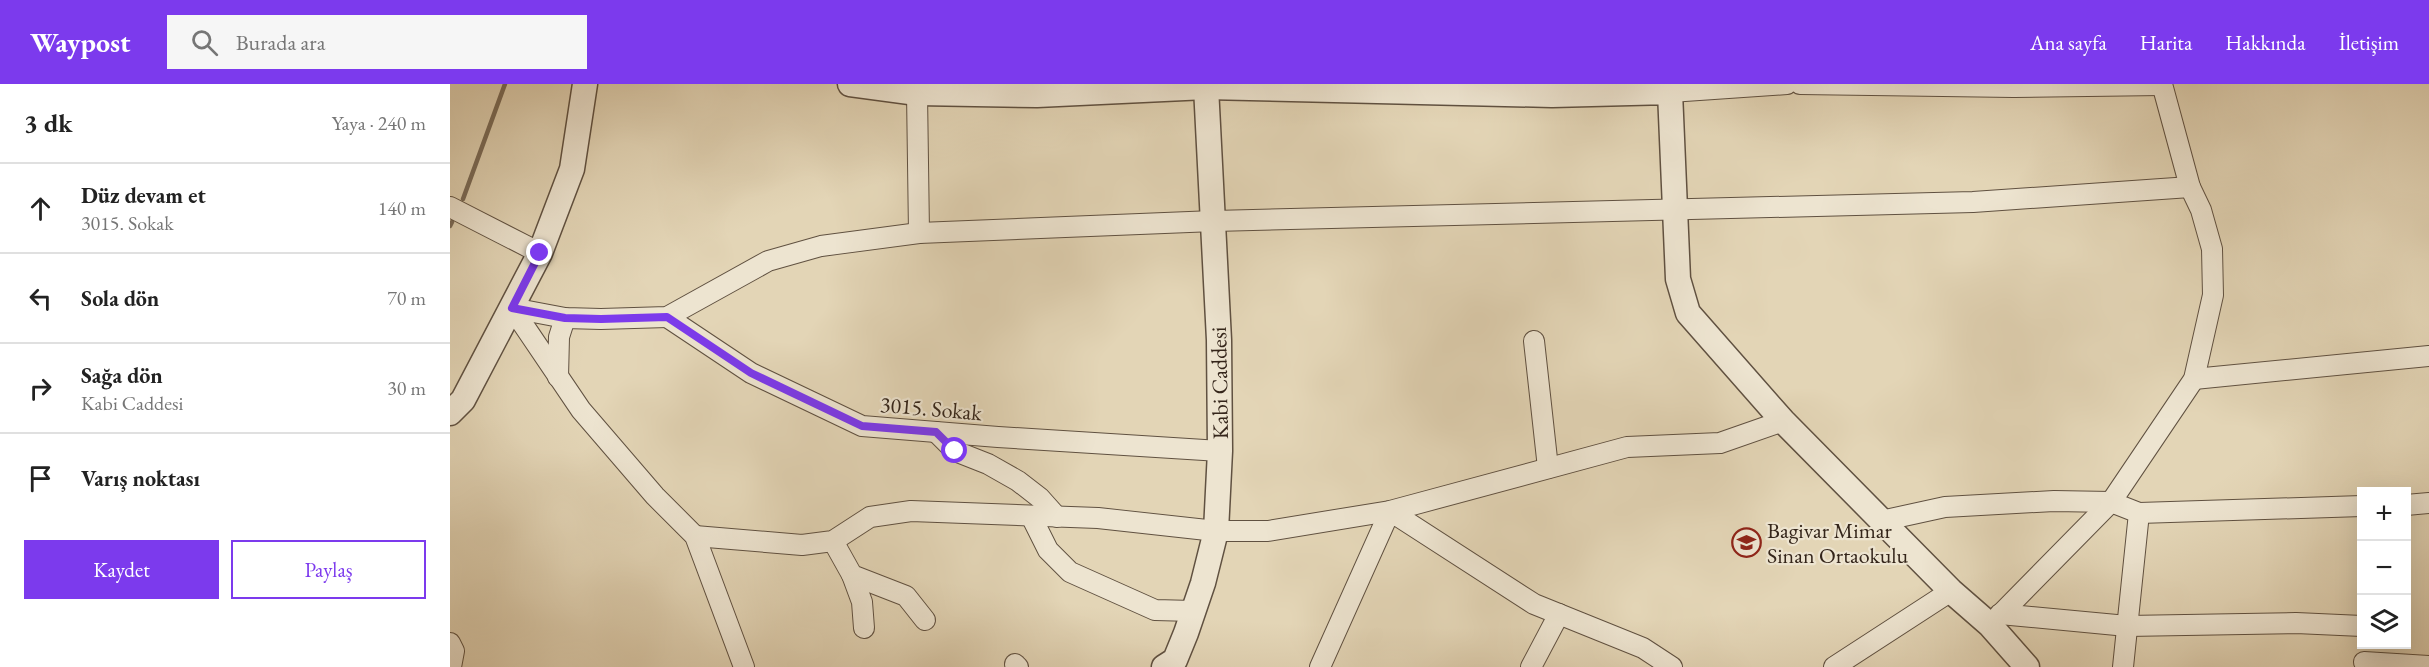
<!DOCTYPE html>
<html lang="tr">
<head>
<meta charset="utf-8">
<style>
  :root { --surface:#fff; --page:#f6f6f6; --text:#222; --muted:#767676; --line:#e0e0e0; --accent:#7c3aed }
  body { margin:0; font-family:"EB Garamond",serif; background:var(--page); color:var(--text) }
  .controls { position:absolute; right:18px; bottom:18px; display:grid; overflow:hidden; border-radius:0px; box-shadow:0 6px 24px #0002 }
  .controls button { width:54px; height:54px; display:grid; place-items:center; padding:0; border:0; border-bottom:2px solid var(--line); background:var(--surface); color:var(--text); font:30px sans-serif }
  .stop { position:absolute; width:18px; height:18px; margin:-14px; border:4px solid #7c3aed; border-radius:50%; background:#fff }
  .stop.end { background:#7c3aed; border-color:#fff; box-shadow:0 2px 6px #0008 }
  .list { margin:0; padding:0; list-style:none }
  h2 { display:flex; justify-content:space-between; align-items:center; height:78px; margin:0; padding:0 24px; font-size:26px }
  h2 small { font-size:20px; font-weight:400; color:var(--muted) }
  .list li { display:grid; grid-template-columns:39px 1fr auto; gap:18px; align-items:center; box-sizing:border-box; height:90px; padding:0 24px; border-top:2px solid var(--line) }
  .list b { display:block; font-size:22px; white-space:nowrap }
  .list p { margin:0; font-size:20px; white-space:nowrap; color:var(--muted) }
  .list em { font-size:20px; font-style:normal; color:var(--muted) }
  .actions { display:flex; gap:12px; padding:18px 24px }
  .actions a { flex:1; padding:14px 0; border:2px solid var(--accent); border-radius:0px; text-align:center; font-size:21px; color:var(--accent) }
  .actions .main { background:var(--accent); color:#fff }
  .icon { flex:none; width:33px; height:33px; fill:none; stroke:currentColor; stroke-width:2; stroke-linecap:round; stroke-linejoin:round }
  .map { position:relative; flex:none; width:1979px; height:583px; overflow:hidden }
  header { display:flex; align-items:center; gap:36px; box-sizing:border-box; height:84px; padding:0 30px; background:var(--accent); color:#fff }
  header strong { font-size:28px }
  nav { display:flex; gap:33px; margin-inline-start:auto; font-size:21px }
  .search { width:420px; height:54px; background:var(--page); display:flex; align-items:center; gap:15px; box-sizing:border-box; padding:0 21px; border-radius:0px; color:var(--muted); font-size:22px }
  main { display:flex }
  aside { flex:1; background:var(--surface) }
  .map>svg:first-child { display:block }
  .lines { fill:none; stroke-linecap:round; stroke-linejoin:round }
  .stream { stroke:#7a6b58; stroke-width:4.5 }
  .minor-casing { stroke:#605141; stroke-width:22 }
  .tertiary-casing { stroke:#605141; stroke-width:27 }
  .minor { stroke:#ede4d0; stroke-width:20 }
  .tertiary { stroke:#ede4d0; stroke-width:24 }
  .route { stroke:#7c3aed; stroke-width:8 }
  .labels { text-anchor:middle; stroke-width:4.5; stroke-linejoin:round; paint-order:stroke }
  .street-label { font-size:22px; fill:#34251a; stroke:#ede4d0 }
  .poi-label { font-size:22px; fill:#34251a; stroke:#ede4d0; text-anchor:start }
</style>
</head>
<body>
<header>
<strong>Waypost</strong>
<div class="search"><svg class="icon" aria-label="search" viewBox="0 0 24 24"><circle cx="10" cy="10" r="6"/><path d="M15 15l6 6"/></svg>Burada ara</div>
<nav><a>Ana sayfa</a><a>Harita</a><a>Hakkında</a><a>İletişim</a></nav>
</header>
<main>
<aside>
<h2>3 dk<small>Yaya · 240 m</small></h2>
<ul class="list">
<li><svg class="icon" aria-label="ahead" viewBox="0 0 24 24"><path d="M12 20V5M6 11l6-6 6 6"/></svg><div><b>Düz devam et</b><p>3015. Sokak</p></div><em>140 m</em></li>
<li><svg class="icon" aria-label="left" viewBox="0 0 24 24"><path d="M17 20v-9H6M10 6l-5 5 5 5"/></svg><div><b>Sola dön</b></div><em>70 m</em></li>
<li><svg class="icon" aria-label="right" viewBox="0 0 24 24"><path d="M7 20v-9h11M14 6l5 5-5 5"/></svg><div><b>Sağa dön</b><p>Kabi Caddesi</p></div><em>30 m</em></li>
<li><svg class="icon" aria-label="arrive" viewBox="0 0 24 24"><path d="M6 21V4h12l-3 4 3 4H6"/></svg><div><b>Varış noktası</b></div></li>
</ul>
<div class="actions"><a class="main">Kaydet</a><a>Paylaş</a></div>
</aside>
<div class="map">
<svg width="1979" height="583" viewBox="0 0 1979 583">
  <rect width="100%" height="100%" fill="#e3d5b6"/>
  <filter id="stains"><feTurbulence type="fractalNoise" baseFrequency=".00333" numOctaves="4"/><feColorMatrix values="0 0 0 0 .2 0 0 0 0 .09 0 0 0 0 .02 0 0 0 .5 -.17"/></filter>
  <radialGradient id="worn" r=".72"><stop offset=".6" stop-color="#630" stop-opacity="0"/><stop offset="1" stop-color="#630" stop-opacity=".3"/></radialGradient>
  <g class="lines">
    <g class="stream">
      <path d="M13,115l42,-115"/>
      <path d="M0,142l2,-4"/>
    </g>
    <defs>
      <g id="minor">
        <path d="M1350,0l214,3 148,-2"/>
        <path d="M1220,8l117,-8"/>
        <path d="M467,9l2,140"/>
        <path d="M0,123l90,46"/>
        <path d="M62,224l53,10 36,1 66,-2 101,-56 53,-15 98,-13 295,-12 759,-19 217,-15"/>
        <path d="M62,224l69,102 74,86 40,40 49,131"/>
        <path d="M217,233l84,56 111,53 136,11 222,14"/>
        <path d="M1084,257l14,127"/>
        <path d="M108,293l1,-40 6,-19"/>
        <path d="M1744,295l235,-23"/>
        <path d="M486,348l19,19 33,13 30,17 22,17 17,19"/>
        <path d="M1956,421l23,-2"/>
        <path d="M1689,429l223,-7"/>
        <path d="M581,432l17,34 22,22 85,38 38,1"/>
        <path d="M1431,437l64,-14 109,-6 57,1 28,11 -16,154"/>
        <path d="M245,452l107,9 31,-4 37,-24 41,-6 187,7 118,13h52l122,-20 237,-64 93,-4 63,-22"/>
        <path d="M383,457l19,34 54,21 19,24"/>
        <path d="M402,491l10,27 2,26"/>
        <path d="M1550,530l127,12 169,-3 66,3"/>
        <path d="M1540,541l121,-123 83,-123 19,-84 -1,-46 -11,-39 -11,-23 -28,-103"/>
        <path d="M0,559l4,8 -3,16"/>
        <path d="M1914,578l65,4"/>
        <path d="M565,580l3,3"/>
        <path d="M870,583l70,-156 144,93 109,44 29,19"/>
        <path d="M1081,583l28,-53"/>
        <path d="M1384,583l117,-76"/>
      </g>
      <g id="tertiary">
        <path d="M400,0l67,9 120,2 169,-8 346,8 118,-3 8,187 10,34 95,108 168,170 39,34 37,42"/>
        <path d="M0,329l13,-13 77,-147 32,-84 13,-85"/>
        <path d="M714,583l11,-7 11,-27 17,-50 13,-52 4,-80 -1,-111 -13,-253"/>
      </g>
    </defs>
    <use href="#minor" class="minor-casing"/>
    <use href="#tertiary" class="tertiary-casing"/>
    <use href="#minor" class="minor"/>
    <use href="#tertiary" class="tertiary"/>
  </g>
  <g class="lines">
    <path class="route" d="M90,169l-28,55 53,10 36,1 66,-2 84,56 111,53 74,6 19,19"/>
  </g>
  <defs>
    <symbol id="school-ring" viewBox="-11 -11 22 22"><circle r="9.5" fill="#ede4d0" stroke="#8f2418" stroke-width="1.5"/><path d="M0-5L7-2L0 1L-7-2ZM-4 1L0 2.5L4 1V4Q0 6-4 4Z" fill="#8f2418"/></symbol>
  </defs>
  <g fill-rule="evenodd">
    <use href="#school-ring" x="1280" y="442" width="33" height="33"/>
  </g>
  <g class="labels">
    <g class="street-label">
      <text transform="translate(769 299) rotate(-91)" y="8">Kabi Caddesi</text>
      <text transform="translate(481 324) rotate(5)" y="8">3015. Sokak</text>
    </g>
    <g class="poi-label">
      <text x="1317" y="454">Bagivar Mimar<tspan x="1317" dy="25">Sinan Ortaokulu</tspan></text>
    </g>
  </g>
  <rect width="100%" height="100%" filter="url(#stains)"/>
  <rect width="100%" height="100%" fill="url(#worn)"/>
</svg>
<div class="controls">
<button>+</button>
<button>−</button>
<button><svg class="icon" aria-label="layers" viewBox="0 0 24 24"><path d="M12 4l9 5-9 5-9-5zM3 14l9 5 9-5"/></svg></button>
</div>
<div class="stop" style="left:505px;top:367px"></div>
<div class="stop end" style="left:90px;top:169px"></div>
</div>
</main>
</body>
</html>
